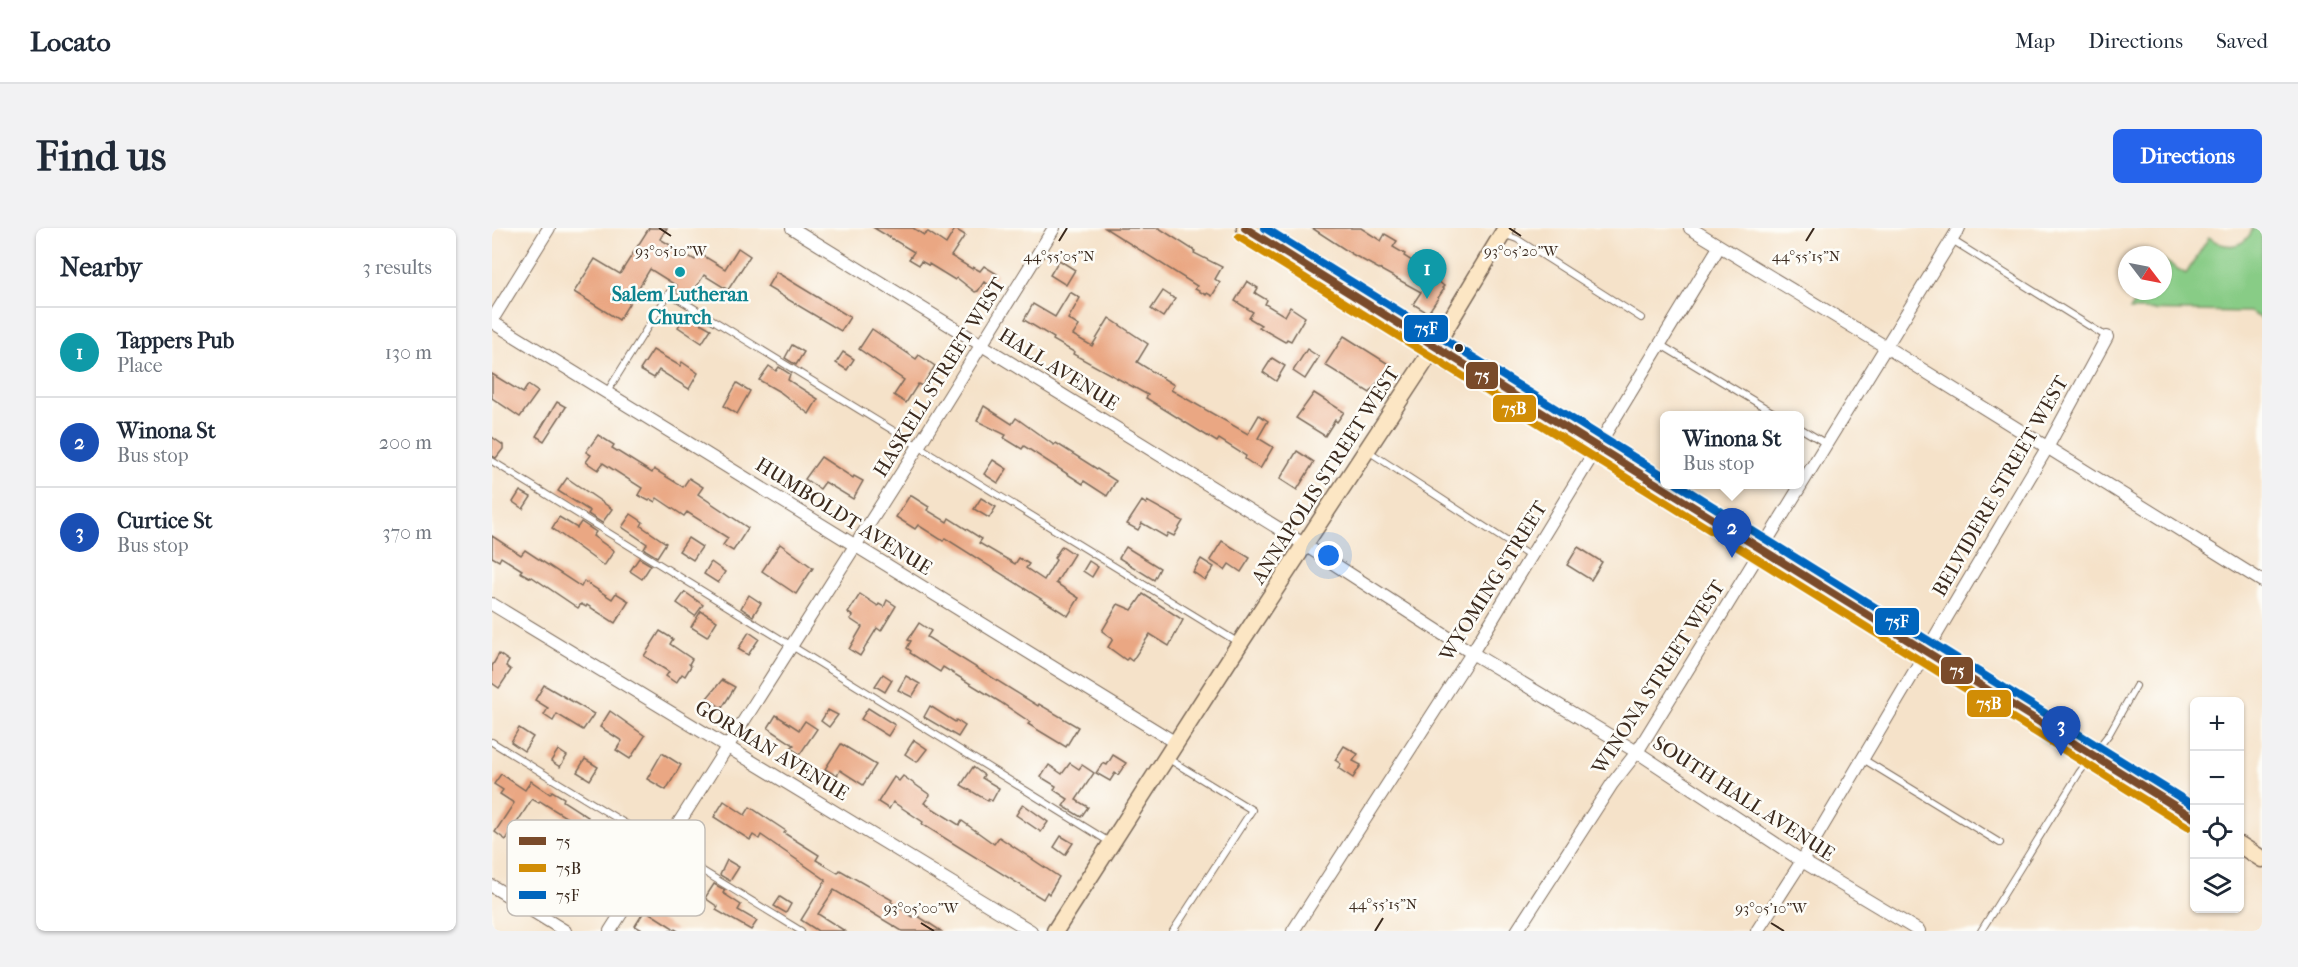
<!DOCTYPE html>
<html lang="en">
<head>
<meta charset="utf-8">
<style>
  :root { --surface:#fff; --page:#f2f2f3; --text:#1f2937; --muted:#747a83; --line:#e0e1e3; --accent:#2563eb }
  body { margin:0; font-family:"IM FELL French Canon",serif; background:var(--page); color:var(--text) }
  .controls { position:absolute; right:18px; bottom:18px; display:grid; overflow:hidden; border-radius:9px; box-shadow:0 2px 4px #0004 }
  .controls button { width:54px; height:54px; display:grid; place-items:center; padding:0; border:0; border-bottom:2px solid var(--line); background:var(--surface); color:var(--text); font:30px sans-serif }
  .compass { position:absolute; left:1626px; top:18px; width:54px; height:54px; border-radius:50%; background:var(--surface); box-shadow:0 2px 4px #0004; rotate:122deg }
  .you { position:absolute; left:837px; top:328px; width:21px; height:21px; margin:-15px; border:4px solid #fff; border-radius:50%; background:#1a73e8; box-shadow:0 0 0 9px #1a73e833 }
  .badge { display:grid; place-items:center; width:39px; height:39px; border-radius:50%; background:var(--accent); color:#fff; font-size:20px; font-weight:700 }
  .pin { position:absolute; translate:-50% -50px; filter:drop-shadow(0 2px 3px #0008) }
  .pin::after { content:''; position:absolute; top:32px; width:21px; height:18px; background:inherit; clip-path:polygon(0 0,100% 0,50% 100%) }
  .popup { position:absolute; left:1168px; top:183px; width:144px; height:78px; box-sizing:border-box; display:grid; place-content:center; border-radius:9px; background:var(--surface); filter:drop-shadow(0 2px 4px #0005); font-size:20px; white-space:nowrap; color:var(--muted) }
  .popup b { font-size:22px; color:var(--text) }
  .popup::after { content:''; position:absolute; left:50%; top:100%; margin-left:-12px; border:12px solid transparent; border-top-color:var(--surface) }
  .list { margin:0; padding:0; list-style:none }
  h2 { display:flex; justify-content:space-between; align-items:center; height:78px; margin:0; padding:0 24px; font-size:26px }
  h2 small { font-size:20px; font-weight:400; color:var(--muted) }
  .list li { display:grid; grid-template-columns:39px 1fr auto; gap:18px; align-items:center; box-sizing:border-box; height:90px; padding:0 24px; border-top:2px solid var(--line) }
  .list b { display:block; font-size:22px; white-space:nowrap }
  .list p { margin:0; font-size:20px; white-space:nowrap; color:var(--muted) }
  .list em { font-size:20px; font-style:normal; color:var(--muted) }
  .icon { flex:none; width:33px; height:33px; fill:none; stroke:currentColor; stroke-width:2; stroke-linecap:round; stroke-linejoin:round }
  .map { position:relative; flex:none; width:1770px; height:703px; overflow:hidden; border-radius:9px }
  header { display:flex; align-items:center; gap:36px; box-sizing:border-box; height:84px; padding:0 30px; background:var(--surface); border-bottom:2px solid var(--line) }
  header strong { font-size:28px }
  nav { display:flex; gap:33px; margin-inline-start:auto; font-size:21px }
  .intro { display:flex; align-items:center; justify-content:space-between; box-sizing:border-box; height:144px; padding:0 36px }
  h1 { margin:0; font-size:42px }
  .button { padding:15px 27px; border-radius:9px; background:var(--accent); color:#fff; font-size:21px; font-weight:700 }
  main { display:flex; gap:36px; padding:0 36px }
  aside { flex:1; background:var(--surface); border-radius:9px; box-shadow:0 2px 4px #0004 }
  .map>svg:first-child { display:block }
  .park { fill:#88cc86; stroke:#627b52; stroke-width:1.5 }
  .building { fill:#eaa783 }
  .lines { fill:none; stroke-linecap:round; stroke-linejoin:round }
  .lane-casing { stroke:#7c6a5a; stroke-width:8 }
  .street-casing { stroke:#7c6a5a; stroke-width:14 }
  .secondary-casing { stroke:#7c6a5a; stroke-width:19 }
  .lane { stroke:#fff; stroke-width:6 }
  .street { stroke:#fff; stroke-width:12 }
  .secondary { stroke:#fce6c4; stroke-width:16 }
  .bus-1-casing { stroke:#fdfcf7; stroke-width:12 }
  .bus-2-casing { stroke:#fdfcf7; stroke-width:12 }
  .bus-3-casing { stroke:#fdfcf7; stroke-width:12 }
  .bus-1 { stroke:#7a4b2a; stroke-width:8 }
  .bus-2 { stroke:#d18d06; stroke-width:8 }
  .bus-3 { stroke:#0065bd; stroke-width:8 }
  .ticks { fill:none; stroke:#3b2a1e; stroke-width:2 }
  .culture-dot { fill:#0f9aa8; stroke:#fdfcf7; stroke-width:2 }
  .bus-dot { fill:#3b2a1e; stroke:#fdfcf7; stroke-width:2 }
  .labels { text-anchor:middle; stroke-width:5; stroke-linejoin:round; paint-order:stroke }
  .culture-label { font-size:20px; font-weight:bold; fill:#0d838f; stroke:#fdfcf7 }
  .street-label { font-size:20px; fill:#3b2a1e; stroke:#fdfcf7 }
  .key { fill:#fdfcf7; stroke:#c3bdb6; stroke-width:1.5 }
  .key-label { font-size:16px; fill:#3b2a1e }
  .ticks-label { font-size:15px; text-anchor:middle; fill:#3b2a1e; stroke:#fdfcf7; stroke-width:5; stroke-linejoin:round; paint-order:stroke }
  .line-badge { stroke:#fdfcf7; stroke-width:2 }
  .badge-label { font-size:16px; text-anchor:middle; font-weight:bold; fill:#fff }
</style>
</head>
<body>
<header>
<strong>Locato</strong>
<nav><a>Map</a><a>Directions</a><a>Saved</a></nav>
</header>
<div class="intro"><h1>Find us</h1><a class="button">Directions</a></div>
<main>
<aside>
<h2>Nearby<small>3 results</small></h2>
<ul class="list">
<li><span class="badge" style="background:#0f9aa8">1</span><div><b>Tappers Pub</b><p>Place</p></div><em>130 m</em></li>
<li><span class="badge" style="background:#1a4fb4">2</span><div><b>Winona St</b><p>Bus stop</p></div><em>200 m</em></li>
<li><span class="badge" style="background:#1a4fb4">3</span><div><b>Curtice St</b><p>Bus stop</p></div><em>370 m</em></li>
</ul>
</aside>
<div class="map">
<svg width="1770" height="703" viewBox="0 0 1770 703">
  <rect width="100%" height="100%" fill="#fdfcf7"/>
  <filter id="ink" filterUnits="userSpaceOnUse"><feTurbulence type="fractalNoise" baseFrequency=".0167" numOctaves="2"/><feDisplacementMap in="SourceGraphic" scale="12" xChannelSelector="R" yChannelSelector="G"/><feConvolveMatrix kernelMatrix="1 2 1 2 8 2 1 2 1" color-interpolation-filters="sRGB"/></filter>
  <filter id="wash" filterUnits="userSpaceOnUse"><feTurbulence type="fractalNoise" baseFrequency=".008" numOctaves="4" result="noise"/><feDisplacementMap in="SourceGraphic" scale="24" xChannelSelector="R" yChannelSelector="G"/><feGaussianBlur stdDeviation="1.35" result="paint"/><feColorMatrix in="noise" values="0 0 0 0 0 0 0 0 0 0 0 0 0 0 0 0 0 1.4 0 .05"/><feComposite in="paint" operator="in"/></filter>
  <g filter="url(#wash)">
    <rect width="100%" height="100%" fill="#f5e2c9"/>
    <path class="park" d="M1761,0h9v91l-12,-7 -120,-2 11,-19h22v-31l23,14 23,-37c16,13 36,12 44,-9z"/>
    <g id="blocks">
      <g class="building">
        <path d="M157,0h18l-7,11 35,21 4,-7 26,16 13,-21 12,8 -22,34 -24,-15 -15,24 -15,-10 3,-3 -27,-17 -31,51 -45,-28 21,-33 25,15z"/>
        <path d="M382,0h39l11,7 4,-3 18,12 9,-15 10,6 -14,21 21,13 1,-2 7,4 4,-5 13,8 -7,11 -6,-3 -6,9 -3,1 -18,-14 -2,2 -26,-16 -1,1 -7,-4 -2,4 -10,-6 5,-7z"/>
        <path d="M613,0h54l36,23 -1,2 28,14 -7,12 5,4 -8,13 -5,-3 -1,2 -11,-6 2,-3z"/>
        <path d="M820,0h49l20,13 4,-7 12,7 -4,6 12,7 -1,2 16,10 24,20 -2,2 2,1 -16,24 -15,-9 8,-12 -69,-38z"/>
        <path d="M567,32l16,10 -9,15 -16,-10z"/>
        <path d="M284,44l74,45 -9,14 -74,-44z"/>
        <path d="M755,53l11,7 -3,5 12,7 -2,4 20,12 5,-9 15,10 -14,24 -4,-2 -2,3 -26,-15 2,-2 -12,-7 4,-6 -18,-11z"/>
        <path d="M671,63l12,8 -12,18 -12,-8z"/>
        <path d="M578,64l10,6 -12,21 11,7 -6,9 19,11 17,-28 39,26 -11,18 37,23 -3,5 77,44 11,-19 9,6 -10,17 15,9 -13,22 -15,-10 1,-3 -27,-17 -2,3 -21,-13 -50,-31 2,-3 -75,-41 1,-2 -21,-12 1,-2 -30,-18 9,-16 22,13z"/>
        <path d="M194,87l25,14 -9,14 -24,-16z"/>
        <path d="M380,101l44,30 3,-4 16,11 -13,20 -4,-2 -12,19 -12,-8 10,-15 -45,-31z"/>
        <path d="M852,108l46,29 -20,28 -45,-28z"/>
        <path d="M300,117l12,7 -8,13 -11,-7z"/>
        <path d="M815,121l12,8 -14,22 -12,-8z"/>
        <path d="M161,122l27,16 2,-4 16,11 -9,16 -30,-19 -5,8 -14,-8z"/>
        <path d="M351,124l11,7 -7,11 -11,-7z"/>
        <path d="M780,130l13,8 -9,15 -13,-9z"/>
        <path d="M277,138l7,5 3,-4 11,7 -2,6 30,19 -9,15 -29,-22 -21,-12z"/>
        <path d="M0,146l31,19 5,-8 10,7 -18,25 -28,-19z"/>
        <path d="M245,155l13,8 -13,23 -13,-8z"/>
        <path d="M822,165l30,19 -7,10 -2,-2 -10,16 -29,-18z"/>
        <path d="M65,174l9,5 -22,34 -8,-5z"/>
        <path d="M492,178l28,18 4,-6 38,27 2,-2 60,38 -9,15 -23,-15 -1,3 -59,-38 -2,3 -18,-11 2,-3 -29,-14z"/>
        <path d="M106,207l16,10 -2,3 40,25 2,-4 29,18 6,-9 14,9 -5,7 50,34 -15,23 -10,-6 5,-7 -41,-26 -3,4 -27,-18 -2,4 -5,-3 -1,2 -11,-6 4,-7 -39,-25 -5,7 -12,-8 5,-7 -5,-3z"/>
        <path d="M0,209l11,8v4l-7,9 -4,-2z"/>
        <path d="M805,223l17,11 -17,28 -17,-11z"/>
        <path d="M329,229l32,21 1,-2 9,5 -10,18 -28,-17 -5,7 -15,-10z"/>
        <path d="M501,232l14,9 -9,14 -14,-9z"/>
        <path d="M75,250l45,31 -10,14 -14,-9 2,-3 -32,-20z"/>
        <path d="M28,263l11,6 -8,12 -10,-7z"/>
        <path d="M418,267l19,12 -2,3 20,12 2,-4 33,21 -3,4 36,21 4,-6 10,6 -3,4 18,12 12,-20 -2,-2 8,-12 12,8 -18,29 23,15 -11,18 -123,-78 -2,3 -25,-16 -3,4 -19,-12z"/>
        <path d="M489,270l15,9 -7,11 -15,-9z"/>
        <path d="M650,273l4,3 1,-3 36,20 -9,15 -6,-3 -2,4 -24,-14 -4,7 -11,-6z"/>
        <path d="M139,286l12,8 -2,4 25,17 -9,14 -13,-8 3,-5 -25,-17z"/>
        <path d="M67,289l18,11 4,-6 15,10 -3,4 21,15 -10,15 -52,-38z"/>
        <path d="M0,308l29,19 4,-5 56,37 3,-6 28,18 4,-6 13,8 -14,22 -28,-18 -1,2 -5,-3 -3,4 -46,-31 -1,1 -11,-6 2,-2 -21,-13 -2,4 -7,-4z"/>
        <path d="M196,310l14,9 -9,13 -14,-9z"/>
        <path d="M730,313l28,17 -9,14 -12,-8 -4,6 -15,-10z"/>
        <path d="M288,316l33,24 -17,26 -34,-23z"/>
        <path d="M634,319l34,21 -6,12 -35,-22z"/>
        <path d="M1086,319l24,15 -11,18 -24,-15z"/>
        <path d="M147,330l12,7 -9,14 -12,-8z"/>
        <path d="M709,331l13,8 -9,13 -12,-8z"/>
        <path d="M597,333l9,6 -6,10 -9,-6z"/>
        <path d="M219,334l14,10 -7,11 -14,-9z"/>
        <path d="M193,364l18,13 -8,11 -18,-13z"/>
        <path d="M368,366l18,12 1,-2 5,3 3,-7 9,6 -15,25 -4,-3 -17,28 -11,-7 13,-22 -12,-8 3,-3 -5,-3z"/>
        <path d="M651,366l40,26 -14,26 -19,-12 -18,27 -4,-3 -2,2 -18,-13 5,-8 -11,-8 16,-27 14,6z"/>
        <path d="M257,367l12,8 -8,13 -12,-8z"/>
        <path d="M209,383l16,10 -10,16 -16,-10z"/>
        <path d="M427,395l12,8 -4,6 111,69 1,-2 39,23 -12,20 -38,-23 2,-2 -30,-20 -57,-35 -3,5 -30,-19 1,-2 -4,-3 4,-7 -3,-1z"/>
        <path d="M168,403l13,8 -3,5 22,15 -3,5 2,2 -6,10 -3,-2 -6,9 -10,-7 3,-4 -25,-16z"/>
        <path d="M257,404l10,7 -11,16 -10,-6z"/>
        <path d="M7,426l10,7 -3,5 5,4 -12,18 -7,-5v-17z"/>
        <path d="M391,446l9,6 -7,12 -10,-6z"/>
        <path d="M414,448l14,8 -8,13 -14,-7z"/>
        <path d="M230,452l13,7 -13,21 -15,-10z"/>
        <path d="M52,457l50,29 -11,16 -26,-16 -4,7 -9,-6 4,-7 -13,-8z"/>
        <path d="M438,478l25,16 1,-2 9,6 -7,11 -34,-20z"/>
        <path d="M376,480l27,17 -7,11 -27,-17z"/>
        <path d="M336,482l10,5 -9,12 -8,-6z"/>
        <path d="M118,483l35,25 -15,23 -14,-9 6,-9 -22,-14z"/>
        <path d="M284,487l23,15 6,-9 12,8 -17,25 -9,-6 3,-3 -26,-17z"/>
        <path d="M27,500l14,9 -9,14 -13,-9z"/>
        <path d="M422,512l13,9 -10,13 -12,-8z"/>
        <path d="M349,516l35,21 -13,20 -23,-15 -3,6 -12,-7z"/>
        <path d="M852,518l14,8 -5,7 8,4 -8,13 -15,-10 3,-4 -6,-4z"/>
        <path d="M66,522l9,6 -7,11 -9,-6z"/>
        <path d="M170,525l19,12 -15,25 -19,-11z"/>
        <path d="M621,527l13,8 -8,12 -3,-2 -5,8 -14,-8 7,-10 4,2z"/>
        <path d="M93,531l13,8 -8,13 -13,-8z"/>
        <path d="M578,535l9,6 3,-4 12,8 -18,27 12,7 -7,10 -18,-11 5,-7 -14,-9 2,-4 -15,-9 8,-12 13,9z"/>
        <path d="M481,539l11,8 -2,3 17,10 -7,13 -3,-2 -1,2 -27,-16z"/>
        <path d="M9,546l24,16 6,-9 19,13 2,-3 12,7 -1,3 25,16 -18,29 2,1 -11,22 -6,-4 -2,5 -29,-17 15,-25 16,11 14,-20 -29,-18 -1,2 -7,-4 -26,41 -11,-8 19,-29 -14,-9 3,-4 -9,-6z"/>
        <path d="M411,548l27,19 -6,8 35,22 3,-4 32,23 5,-7 60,40 -10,17 -2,-2 -4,7 -121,-75 1,-2 -30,-20 -4,7 -11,-7 16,-25 5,4z"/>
        <path d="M232,573l21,14 5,-8 36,24 -2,2 35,22 -3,5 22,13 2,-3 52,30 -1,2 22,15 2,-3 26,17h-39l-68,-41 -16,24 27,17h-27l-17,-11 25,-40 -65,-45 -2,4 -6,-4 -3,5 -36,-23z"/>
        <path d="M531,576l25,18 -7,10 -25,-17z"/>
        <path d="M124,602l13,9 -9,13 -13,-8z"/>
        <path d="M569,608l12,7 -8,12 -11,-8z"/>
        <path d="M197,613l10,6 -7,11 -10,-6z"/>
        <path d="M235,632l12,7 -9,14 -10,-6z"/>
        <path d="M109,640l13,8 -13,21 -13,-8z"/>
        <path d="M186,643l11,7 -7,10 -10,-6z"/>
        <path d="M222,656l11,6 -2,3 18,12 -3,5 19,11 -6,9 -35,-20 2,-3 -13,-9z"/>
        <path d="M288,669l11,7 -5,9 -12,-7z"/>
        <path d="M153,682l33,21h-34l-9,-5z"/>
      </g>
    </g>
  </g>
  <g filter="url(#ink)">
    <use href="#blocks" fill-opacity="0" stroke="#7c6a5a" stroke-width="1.5"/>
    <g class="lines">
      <defs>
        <g id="lane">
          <path d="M1011,6l14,5 124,79"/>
          <path d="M1460,12l155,97"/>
          <path d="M1169,117l118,71"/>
          <path d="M115,164l62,-99 570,350"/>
          <path d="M1308,200l25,15"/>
          <path d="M876,223l163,106"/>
          <path d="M0,233l619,382"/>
          <path d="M0,514l309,189"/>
          <path d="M675,530l85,52 -79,121"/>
          <path d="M1371,531l137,84"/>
          <path d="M1489,703l98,-158 30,-39 27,-48"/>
        </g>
        <g id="street">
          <path d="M300,0l499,308 181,117 165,99 165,109 117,70"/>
          <path d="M1198,0l196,119 376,234"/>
          <path d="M0,92l57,-92"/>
          <path d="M0,94l684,421"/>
          <path d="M0,376l539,327"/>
          <path d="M0,658l73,45"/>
          <path d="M118,703l308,-484 136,-219"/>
          <path d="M801,703l179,-278 247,-406"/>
          <path d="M1025,703l95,-147 25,-32 322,-524"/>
          <path d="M1265,703l45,-70 245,-413 60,-111"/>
        </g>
        <g id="secondary">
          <path d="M753,0l949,590"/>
          <path d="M1748,617l22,14"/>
          <path d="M563,703l185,-288 195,-297 71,-118"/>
        </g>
      </defs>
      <use href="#lane" class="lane-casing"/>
      <use href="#street" class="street-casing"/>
      <use href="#secondary" class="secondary-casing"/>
      <use href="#lane" class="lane"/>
      <use href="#street" class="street"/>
      <use href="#secondary" class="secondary"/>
      <defs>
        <path id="bus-1" d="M753,0l949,590"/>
        <path id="bus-2" d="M747,9l949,590"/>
        <g id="bus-3">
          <path d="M773,0l399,248"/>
          <path d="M1185,256l517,322"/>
        </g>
      </defs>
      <use href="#bus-1" class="bus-1-casing"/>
      <use href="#bus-2" class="bus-2-casing"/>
      <use href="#bus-3" class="bus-3-casing"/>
      <use href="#bus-1" class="bus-1"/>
      <use href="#bus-2" class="bus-2"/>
      <use href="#bus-3" class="bus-3"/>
    </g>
  </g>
  <path class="ticks" d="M167,0l12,8M1017,0l12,8M567,13l8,-13M1314,13l8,-13M429,695l13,8M1279,695l13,8M883,703l8,-13"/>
  <circle class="culture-dot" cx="188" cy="44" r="6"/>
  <circle class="bus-dot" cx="967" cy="120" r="5"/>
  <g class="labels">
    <g class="culture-label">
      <text x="188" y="73">Salem Lutheran<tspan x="188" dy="23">Church</tspan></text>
    </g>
    <g class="street-label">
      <text transform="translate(567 141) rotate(32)" y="7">HALL AVENUE</text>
      <text transform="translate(447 149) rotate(-58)" y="7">HASKELL STREET WEST</text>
      <text transform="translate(833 247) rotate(-57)" y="7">ANNAPOLIS STREET WEST</text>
      <text transform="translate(1508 258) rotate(-60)" y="7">BELVIDERE STREET WEST</text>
      <text transform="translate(352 288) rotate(32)" y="7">HUMBOLDT AVENUE</text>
      <text transform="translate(1001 353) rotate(-58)" y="7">WYOMING STREET</text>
      <text transform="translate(1166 449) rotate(-57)" y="7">WINONA STREET WEST</text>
      <text transform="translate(280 522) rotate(31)" y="7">GORMAN AVENUE</text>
      <text transform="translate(1252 570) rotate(33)" y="7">SOUTH HALL AVENUE</text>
    </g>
  </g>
  <rect x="15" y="592" width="198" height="96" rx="9" class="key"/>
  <rect x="27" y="609" width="27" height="8" fill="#7a4b2a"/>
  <rect x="27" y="636" width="27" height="8" fill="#d18d06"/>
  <rect x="27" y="663" width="27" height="8" fill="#0065bd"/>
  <g class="key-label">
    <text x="64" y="619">75</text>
    <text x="64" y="646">75B</text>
    <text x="64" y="673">75F</text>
  </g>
  <g class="ticks-label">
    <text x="179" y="28">93°05'10"W</text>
    <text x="1029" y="28">93°05'20"W</text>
    <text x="567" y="33">44°55'05"N</text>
    <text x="1314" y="33">44°55'15"N</text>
    <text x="891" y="681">44°55'15"N</text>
    <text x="429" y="685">93°05'00"W</text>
    <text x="1279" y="685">93°05'10"W</text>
  </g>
  <g class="line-badge">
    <rect x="911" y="86" width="46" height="29" rx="6" fill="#0065bd"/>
    <rect x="973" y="133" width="34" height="29" rx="6" fill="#7a4b2a"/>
    <rect x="1000" y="166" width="45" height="29" rx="6" fill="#d18d06"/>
    <rect x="1382" y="379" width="46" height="29" rx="6" fill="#0065bd"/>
    <rect x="1448" y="428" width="34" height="29" rx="6" fill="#7a4b2a"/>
    <rect x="1474" y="461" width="46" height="29" rx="6" fill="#d18d06"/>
  </g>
  <g class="badge-label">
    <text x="934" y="106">75F</text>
    <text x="990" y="153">75</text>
    <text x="1022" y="186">75B</text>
    <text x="1405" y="399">75F</text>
    <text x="1465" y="448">75</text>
    <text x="1497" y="481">75B</text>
  </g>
</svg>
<div class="controls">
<button>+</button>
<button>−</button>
<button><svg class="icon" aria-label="locate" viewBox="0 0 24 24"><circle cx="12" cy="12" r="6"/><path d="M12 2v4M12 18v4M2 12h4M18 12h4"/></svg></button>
<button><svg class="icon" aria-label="layers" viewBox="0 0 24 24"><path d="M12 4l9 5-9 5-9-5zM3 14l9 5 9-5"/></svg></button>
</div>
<svg class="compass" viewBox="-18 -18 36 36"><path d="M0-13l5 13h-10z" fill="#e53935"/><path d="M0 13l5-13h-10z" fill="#747a83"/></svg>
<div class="you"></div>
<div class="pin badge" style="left:935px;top:71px;background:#0f9aa8">1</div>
<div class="pin badge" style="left:1240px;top:330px;background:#1a4fb4">2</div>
<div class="popup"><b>Winona St</b>Bus stop</div>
<div class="pin badge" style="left:1569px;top:528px;background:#1a4fb4">3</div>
</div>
</main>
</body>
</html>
